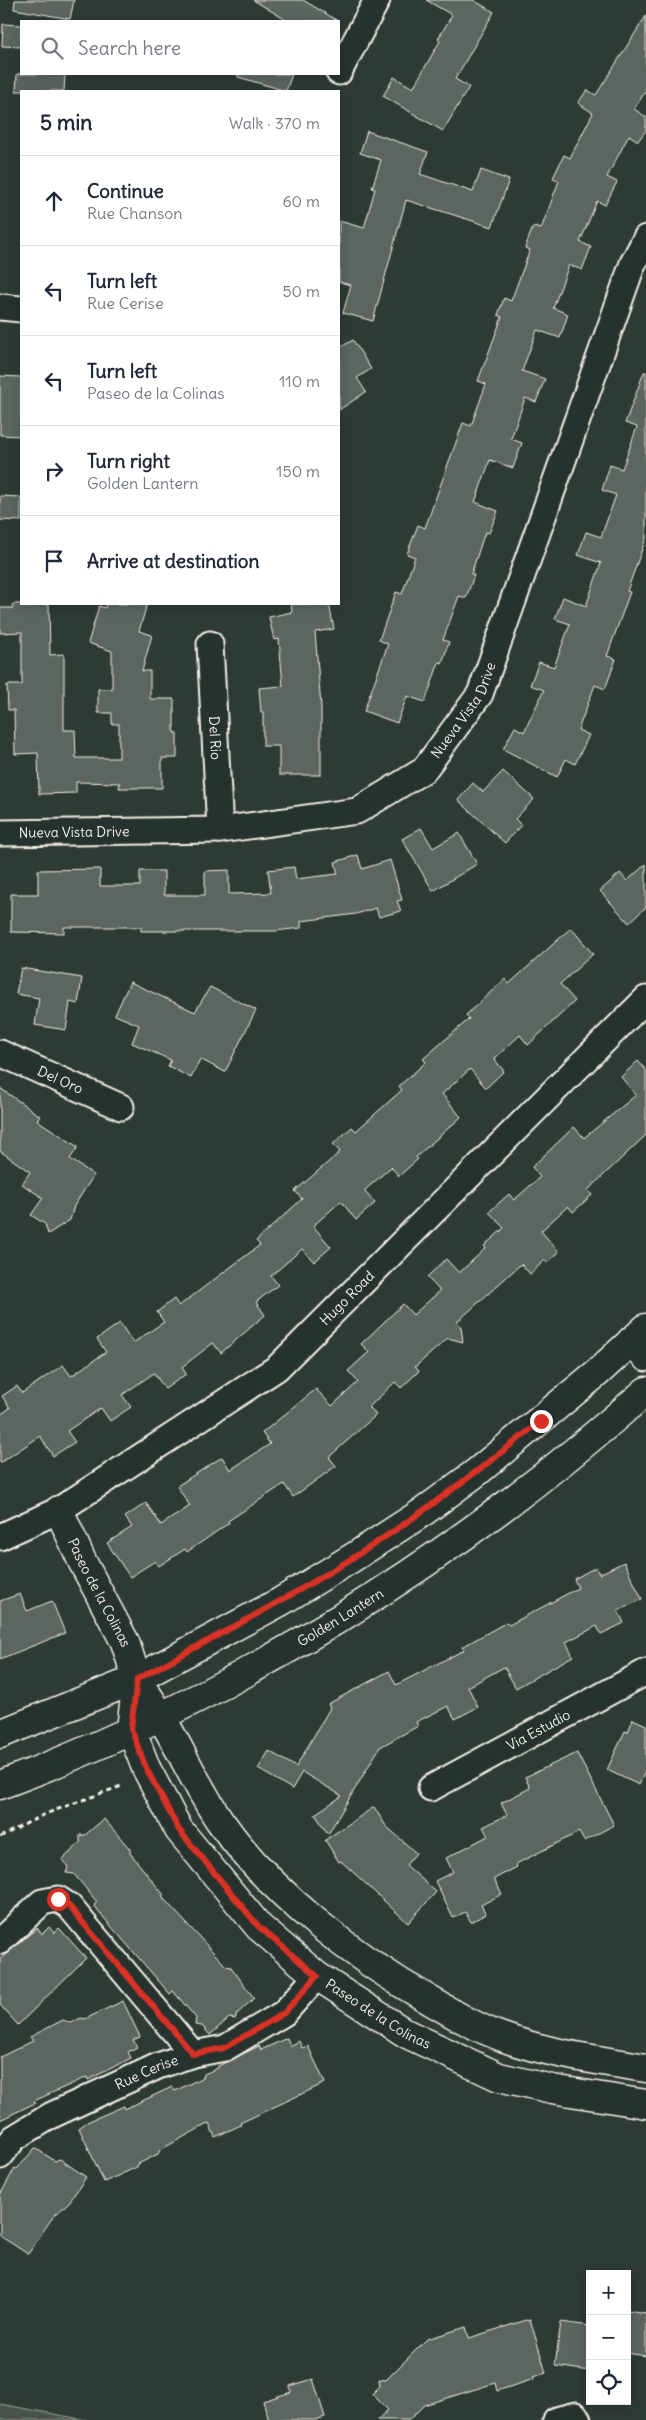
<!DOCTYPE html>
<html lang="en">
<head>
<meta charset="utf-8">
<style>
  :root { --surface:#fff; --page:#f2f2f3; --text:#1f2937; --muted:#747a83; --line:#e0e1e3 }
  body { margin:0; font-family:Delius,sans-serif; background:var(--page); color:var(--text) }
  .controls { position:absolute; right:15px; bottom:15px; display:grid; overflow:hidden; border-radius:0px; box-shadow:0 2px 12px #0003 }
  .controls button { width:45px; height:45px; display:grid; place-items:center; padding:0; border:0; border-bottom:1px solid var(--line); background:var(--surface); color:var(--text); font:25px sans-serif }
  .stop { position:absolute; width:15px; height:15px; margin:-11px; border:4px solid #d93025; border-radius:50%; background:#fff }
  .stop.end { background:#d93025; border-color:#fff; box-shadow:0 1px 5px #0008 }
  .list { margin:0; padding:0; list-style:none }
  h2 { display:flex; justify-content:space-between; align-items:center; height:65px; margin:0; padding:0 20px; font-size:21px }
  h2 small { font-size:16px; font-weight:400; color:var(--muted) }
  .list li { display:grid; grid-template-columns:32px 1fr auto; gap:15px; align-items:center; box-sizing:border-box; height:90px; padding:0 20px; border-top:1px solid var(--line) }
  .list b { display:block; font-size:19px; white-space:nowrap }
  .list p { margin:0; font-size:16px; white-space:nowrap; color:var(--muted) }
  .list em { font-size:16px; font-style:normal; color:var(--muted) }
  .icon { flex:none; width:28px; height:28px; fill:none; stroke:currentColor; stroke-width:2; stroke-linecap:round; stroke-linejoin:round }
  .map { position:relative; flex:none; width:646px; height:2420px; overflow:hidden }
  .search { position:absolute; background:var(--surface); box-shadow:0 2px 12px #0003; left:20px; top:20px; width:320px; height:55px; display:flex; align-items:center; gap:12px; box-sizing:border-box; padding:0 18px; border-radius:0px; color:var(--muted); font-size:19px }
  .panel { position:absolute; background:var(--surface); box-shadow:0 2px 12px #0003; left:20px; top:90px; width:320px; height:515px; border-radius:0px }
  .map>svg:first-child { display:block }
  .green { fill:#48524c; stroke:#9ea29a }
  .building { fill:#5c655e; stroke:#f4f1e8 }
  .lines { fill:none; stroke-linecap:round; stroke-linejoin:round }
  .minor-casing { stroke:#f4f1e8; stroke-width:29 }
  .tertiary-casing { stroke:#f4f1e8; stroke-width:31 }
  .secondary-casing { stroke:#f4f1e8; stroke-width:31 }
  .primary-casing { stroke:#f4f1e8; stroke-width:31 }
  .path { stroke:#f4f1e8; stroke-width:3; stroke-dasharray:5 4; stroke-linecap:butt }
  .minor { stroke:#26332d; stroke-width:25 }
  .tertiary { stroke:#26332d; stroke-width:28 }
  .secondary { stroke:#26332d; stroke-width:28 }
  .primary { stroke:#26332d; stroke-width:28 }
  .route { stroke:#d93025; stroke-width:6 }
  .labels { text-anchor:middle; stroke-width:4; stroke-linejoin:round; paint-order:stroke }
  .street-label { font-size:14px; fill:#f4f1e8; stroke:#26332d }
</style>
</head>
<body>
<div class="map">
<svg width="646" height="2420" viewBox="0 0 646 2420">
  <rect width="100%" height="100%" fill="#2e3b34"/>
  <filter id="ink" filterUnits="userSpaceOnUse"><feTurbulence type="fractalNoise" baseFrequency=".02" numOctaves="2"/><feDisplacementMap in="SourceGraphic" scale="10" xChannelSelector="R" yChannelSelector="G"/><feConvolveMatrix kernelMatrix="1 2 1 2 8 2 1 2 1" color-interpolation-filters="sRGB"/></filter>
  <g filter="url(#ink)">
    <path class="green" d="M0,2404l86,16h-86z"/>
    <g class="building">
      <path d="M15,0h59l-4,19 -56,-10z"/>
      <path d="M253,0h50l35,21h-50z"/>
      <path d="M426,0h47l21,12 -39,67 14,8 -26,44 -60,-35 11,-19 19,11 27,-47 -2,-2 14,-24z"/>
      <path d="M646,16v74l-12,19 12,8v13l-8,11 -9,-6 -22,42 10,5 -12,23 -8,-4 -17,41 11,5 -9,23 -13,-5 -16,43 15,6 -8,24 -23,-8 -15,41 23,8 -9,23 -11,-4 -14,41 11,4 -9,25 -23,-8 -15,42 23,9 -9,22 -4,-1 -14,42 3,1 -8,23 -7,-2 -16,44 6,2 -7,21 -3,-1 -14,40 -18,-6 -10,27 -33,-12 24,-67 -9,-4 17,-48 6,2 13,-37 -8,-3 11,-29 7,3 38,-105 8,3 15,-42 -8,-3 24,-64 -4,-2 6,-17 7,3 19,-51 -5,-2 8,-21 8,2 18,-48 -6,-3 11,-23 6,3 23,-45 -15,-10 9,-13 9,5z"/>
      <path d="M3,24l18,1v22l-19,-1z"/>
      <path d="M17,74h48l-1,17h-48z"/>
      <path d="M238,74h54l-6,17 -48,-14z"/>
      <path d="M367,131l61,21 -8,22 53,18 8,-22 28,10 -17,47 -86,-27 -33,121 -30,-8 8,-28 -12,-3v-61l25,7 11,-39 -3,-1 9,-28 -21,-7z"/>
      <path d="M353,340l18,29 -14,9 9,14 -27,18v-62z"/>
      <path d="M644,372h2v166l-19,53 3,1 -23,64 9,3 -11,30 -10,-4 -17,45 11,5 -14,29 -9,-5 -9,18 -54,-28 12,-22 9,5 20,-42 -14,-5 9,-23 15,5 16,-43 -15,-5 8,-22 23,9 15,-43 -23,-8 8,-23 15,5 15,-42 -14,-5 8,-25 12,4 15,-42 -12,-4z"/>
      <path d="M0,376l21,1v59l-21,-1z"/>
      <path d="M0,496l21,1v24l-21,-1z"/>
      <path d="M13,604h36l1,51 14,-1v76h11l1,28h43v-34h-7v-11h-14v-24h14v-38l-24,-8 11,-37 6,2 1,-4h41l-8,27 13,4 -10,36h8v28h24v34h3v25h-15v30h-43l1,-5 -44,-1v11l-37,1 -1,-41 -23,1 -1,-44h-6l-1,-25h15v-53l-22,1v-25h13z"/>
      <path d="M291,604h38l5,25 -19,3 6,75v68h-42v-29h-16v-34h-2l-2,-24 24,-2 -4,-47 -5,1 -5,-23 23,-5z"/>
      <path d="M503,771l31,28 -19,20 6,6 -16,18 -47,-43 15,-17 10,9z"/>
      <path d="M421,828l12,20 26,-15 18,31 -44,27 -31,-52z"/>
      <path d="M358,855l4,14 28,-9 12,40 -5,1 4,10 -22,6 -3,-9 -20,6 -55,7v7l-26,3h-134v-4h-77v6l-53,-1v-38h27v-24l62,-1v17h40v-15h24v24h41v-24l24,-1v24l42,-1 -3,-23 26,-3 2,12 42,-5 -3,-12z"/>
      <path d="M646,864v43l-17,16 -29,-32 20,-18 7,8z"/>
      <path d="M571,928l22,26 -33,30 15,17 -47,44 -8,-10 -26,24 10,12 -18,17 -16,-19 -28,25 19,23 -45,40 2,2 -19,17 -8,-9 -27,24 11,12 -19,17 -15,-19 -28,25 18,21 -17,15 -12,-13 -31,27 7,9 -22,17 9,13 -44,38 -8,-10 -31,24 4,7 -21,15 -11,-16 -32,22 9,12 -21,14 -9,-13 -34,23 8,11 -22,14 -13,-20 -40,27v-48l10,-7 -8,-12 15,-10 5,7 41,-28 8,11 35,-24 -9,-13 23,-16 13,20 31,-21 -7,-10 17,-13 5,7 81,-61 -4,-4 46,-42 -7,-8 45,-39 -7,-8 19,-17 4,4 46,-41 -3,-4 27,-24 -3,-3 46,-40 -3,-4 39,-36 4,5z"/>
      <path d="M21,968l61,10 -4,26 -8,-2 -4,28 -31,-5 4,-27 -23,-4z"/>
      <path d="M130,982l65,30 15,-25 46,23 -31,62 -25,-13 -9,19 -23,-12 3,-6 -39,-17 7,-18 -24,-10z"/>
      <path d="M638,1061l8,9v65l-58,55 4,5 -19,17 -5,-6 -27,25 18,21 -12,11 -2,-3 -15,14 -9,-10 -64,58 4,5 2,15 -15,-4 -33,29 4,4 -18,17 -6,-6 -26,25 7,8 -47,42 7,9 -43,31 -9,-13 -56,37 1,2 -42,29 -2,-3 -26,17 -4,-5 -25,16 -23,-34 25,-16 -7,-10 21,-14 15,22 29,-19 -13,-20 45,-29 8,13 40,-26 -8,-11 54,-44 16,17 26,-24 -10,-11 21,-19 -8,-8 42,-40 10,11 27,-24 -13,-14 19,-18 13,14 27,-25 -2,-2 20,-18 -15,-16 20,-18 5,6 26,-23 -8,-10 42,-40 10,11 52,-43 -15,-18z"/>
      <path d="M0,1088l40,28 -3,4 41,27 -8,12 24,16 -20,31 -4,14 -22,14 -3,-10 -14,-9 12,-17 -21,-14 8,-12 -30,-21z"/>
      <path d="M624,1562l18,37 -24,12 6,12 -23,11 -4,-8 -31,16 7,14 -57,32 -12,-21 -36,20 10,20 -23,12 -7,-13 -32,16 2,4 -38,21 -52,87 -13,-20 27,-18 -40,-24 -10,17 -34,-20 11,-18 27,16 34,-59 -2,-4 61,-33 7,14 68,-35 -2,-3 45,-25 2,3 69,-37 -4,-9 22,-12 3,7z"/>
      <path d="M20,1594l7,17 25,-10 13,32 -65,26v-58z"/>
      <path d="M633,1719l13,6v44l-7,16 -32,-15 18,-39 3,1z"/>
      <path d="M577,1753l37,72 -30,16 -5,-9 -63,32 1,3 -23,12 8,15 -21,11 5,9 -15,8 -6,-10 -12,6 -18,-37 18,-9 -7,-14 42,-22 -5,-9 24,-12 -6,-12 29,-15 -5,-11z"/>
      <path d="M374,1807l12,19 30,27 -10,12 30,27 -28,31 -67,-62 -2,1 -14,-22z"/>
      <path d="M104,1819l26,30v4l33,41v4l63,68 5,1 23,31 -17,16 -2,5 -6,-1 -19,17 -8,-9 -7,-1 1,-7 -23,-27 -3,3 -66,-76 -10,-13 3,-3 -23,-28 -8,-1 2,-6 -6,-7 18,-17v-8h5z"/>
      <path d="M49,1927l5,6 5,-5 27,30 -68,67 -18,-20v-46l37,-31 5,6z"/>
      <path d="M123,2001l17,36 -7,3 4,7 -9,5 3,6 -43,22 -1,-3 -53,24 1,2 -35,17v-63l33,-16 -3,-4 33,-17 8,3 10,-5 4,1z"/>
      <path d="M287,2038l3,8 9,-5 3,7 6,-2 17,37 -85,40 1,2 -26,12 -6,-14 -49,27 -2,4 -20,10 -1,3 -33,15 -25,-54 8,-6 37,-16 1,3 47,-22 3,4 28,-14 1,-3 14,-6v-2l41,-20 2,4z"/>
      <path d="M35,2148l20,13 5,-2 26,18 -16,24 -18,17 -24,36 -28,-18v-41l15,-27 2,1z"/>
      <path d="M627,2310l19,3v43l-19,-3z"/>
      <path d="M530,2319l16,54 -13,4 1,2 -37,12 -2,-8 -71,22 -15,15h-32l11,-10 -16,-16 8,-8 -1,-7 7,1 41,-41 39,-12 3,11z"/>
      <path d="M561,2322l29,4v45l-35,-5z"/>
      <path d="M313,2379l12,38 -10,3h-46l-6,-19 28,-9 -1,-6z"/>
    </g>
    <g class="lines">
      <defs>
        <g id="minor">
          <path d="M339,72l38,-72"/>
          <path d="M0,307l21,2"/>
          <path id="s1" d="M210,644l10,186"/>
          <path id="s2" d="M0,833l220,-3 137,-19 67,-41 56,-76 153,-431 13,-25"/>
          <path id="s3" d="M0,1053l121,54"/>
          <path id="s4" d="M0,1537l59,-27 218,-142 369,-369"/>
          <path id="s5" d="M431,1788l215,-116"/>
          <path d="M0,1941l42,-39 16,-3 11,7 124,148"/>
          <path id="s6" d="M0,2156l14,-18 38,-23 106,-49 35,-12 32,-6 59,-35 33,-37"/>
          <path d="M556,2420l19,-5 3,5"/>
        </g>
        <g id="tertiary">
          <path d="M632,1340l14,17"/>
          <path id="s7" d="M59,1510l23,51 43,81 12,37"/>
        </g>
        <g id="secondary">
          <path id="s8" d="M137,1679l-6,50 15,39 33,62 80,97 58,49 90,58 92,43 53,12 94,15"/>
          <path d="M148,1696c27,40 45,85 72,125 51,73 134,136 211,180 24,14 48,28 74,37 45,16 94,22 141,30"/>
        </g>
        <g id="primary">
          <path d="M0,1734l137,-55 143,-77 72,-44 71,-46 54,-40 120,-99 49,-45"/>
          <path id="s9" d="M0,1785c236,-88 457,-227 646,-394"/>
        </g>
      </defs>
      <use href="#minor" class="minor-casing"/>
      <use href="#tertiary" class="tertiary-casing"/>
      <use href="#secondary" class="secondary-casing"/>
      <use href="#primary" class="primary-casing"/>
      <path class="path" d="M0,1837l45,-23 79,-29"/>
      <use href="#minor" class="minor"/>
      <use href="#tertiary" class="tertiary"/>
      <use href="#secondary" class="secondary"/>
      <use href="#primary" class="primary"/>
    </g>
  </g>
  <g class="lines" filter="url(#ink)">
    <path class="route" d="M58,1899l11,7 124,148 31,-6 60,-35 33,-37 -58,-49 -80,-97 -33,-62 -15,-39 6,-50c72,-39 145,-77 214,-120 67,-42 129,-89 190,-138"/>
  </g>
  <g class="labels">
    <g class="street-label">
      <text dy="5" stroke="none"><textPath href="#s2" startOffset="509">Nueva Vista Drive</textPath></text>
      <text dy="5" stroke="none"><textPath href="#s1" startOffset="94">Del Rio</textPath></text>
      <text dy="5" stroke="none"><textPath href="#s2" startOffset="74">Nueva Vista Drive</textPath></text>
      <text dy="5" stroke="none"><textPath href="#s3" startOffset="66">Del Oro</textPath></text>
      <text dy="5" stroke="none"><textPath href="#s4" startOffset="424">Hugo Road</textPath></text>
      <text dy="5" stroke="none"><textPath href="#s7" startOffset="92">Paseo de la Colinas</textPath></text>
      <text dy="5" stroke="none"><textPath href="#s9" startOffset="380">Golden Lantern</textPath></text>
      <text dy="5" stroke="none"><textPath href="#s5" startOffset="122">Via Estudio</textPath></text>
      <text dy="5" stroke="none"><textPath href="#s8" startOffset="436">Paseo de la Colinas</textPath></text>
      <text dy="5" stroke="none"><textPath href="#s6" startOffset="171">Rue Cerise</textPath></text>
    </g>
  </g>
</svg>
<div class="controls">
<button>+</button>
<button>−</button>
<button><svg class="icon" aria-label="locate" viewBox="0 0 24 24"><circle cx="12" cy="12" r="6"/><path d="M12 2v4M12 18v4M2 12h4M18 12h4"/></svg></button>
</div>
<div class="stop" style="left:58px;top:1899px"></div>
<div class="stop end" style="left:541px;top:1421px"></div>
<div class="search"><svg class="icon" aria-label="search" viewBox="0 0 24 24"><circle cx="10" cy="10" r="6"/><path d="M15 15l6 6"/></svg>Search here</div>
<section class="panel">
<h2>5 min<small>Walk · 370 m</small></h2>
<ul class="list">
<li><svg class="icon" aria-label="ahead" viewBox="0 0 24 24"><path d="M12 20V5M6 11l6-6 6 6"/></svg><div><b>Continue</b><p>Rue Chanson</p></div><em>60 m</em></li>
<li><svg class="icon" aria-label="left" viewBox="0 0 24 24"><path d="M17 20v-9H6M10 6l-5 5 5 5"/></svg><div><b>Turn left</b><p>Rue Cerise</p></div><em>50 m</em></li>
<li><svg class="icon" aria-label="left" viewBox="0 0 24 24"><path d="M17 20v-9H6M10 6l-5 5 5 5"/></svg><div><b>Turn left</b><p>Paseo de la Colinas</p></div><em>110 m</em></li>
<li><svg class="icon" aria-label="right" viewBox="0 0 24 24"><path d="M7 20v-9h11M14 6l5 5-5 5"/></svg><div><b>Turn right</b><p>Golden Lantern</p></div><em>150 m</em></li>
<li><svg class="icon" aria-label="arrive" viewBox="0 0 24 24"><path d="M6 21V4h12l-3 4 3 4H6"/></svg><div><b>Arrive at destination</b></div></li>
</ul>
</section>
</div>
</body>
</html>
